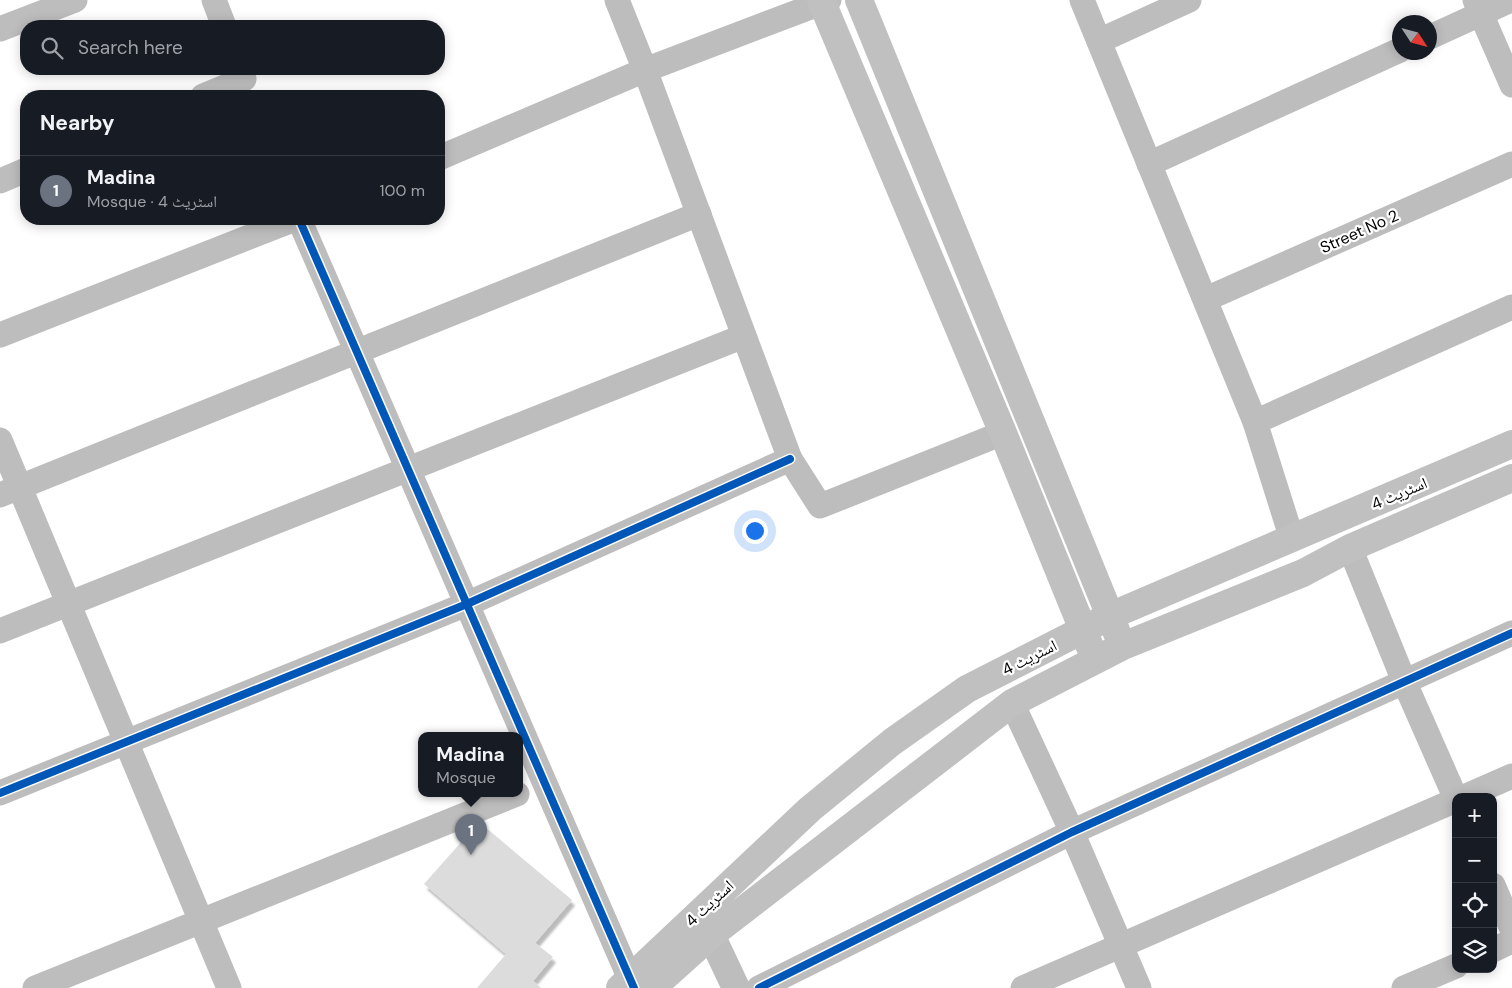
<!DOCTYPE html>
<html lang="en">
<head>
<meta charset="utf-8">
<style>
  :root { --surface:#171b24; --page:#242831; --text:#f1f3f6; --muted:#9ea1a6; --line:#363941; --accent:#adaeaf }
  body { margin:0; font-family:"DM Sans","Noto Naskh Arabic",sans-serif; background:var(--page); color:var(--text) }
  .controls { position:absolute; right:15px; bottom:15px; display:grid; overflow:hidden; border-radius:10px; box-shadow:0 2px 12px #0003 }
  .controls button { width:45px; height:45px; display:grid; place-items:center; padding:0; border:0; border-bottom:1px solid var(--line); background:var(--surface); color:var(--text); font:25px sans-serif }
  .compass { position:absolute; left:1392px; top:15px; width:45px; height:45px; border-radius:50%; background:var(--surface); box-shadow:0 2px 12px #0003; rotate:126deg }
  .you { position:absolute; left:754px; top:530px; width:18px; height:18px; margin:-12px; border:4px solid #fff; border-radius:50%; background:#1a73e8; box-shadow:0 0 0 8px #1a73e833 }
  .badge { display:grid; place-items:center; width:32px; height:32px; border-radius:50%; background:var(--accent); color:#fff; font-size:16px; font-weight:700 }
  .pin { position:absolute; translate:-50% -41px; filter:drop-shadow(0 1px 2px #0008) }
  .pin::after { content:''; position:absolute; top:26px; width:18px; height:15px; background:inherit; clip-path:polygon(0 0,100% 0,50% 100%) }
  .popup { position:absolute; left:418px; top:732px; width:105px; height:65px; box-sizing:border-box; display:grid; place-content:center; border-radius:10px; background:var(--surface); filter:drop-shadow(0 1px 4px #0005); font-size:16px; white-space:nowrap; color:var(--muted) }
  .popup b { font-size:19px; color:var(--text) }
  .popup::after { content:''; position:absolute; left:50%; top:100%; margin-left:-10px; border:10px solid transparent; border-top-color:var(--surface) }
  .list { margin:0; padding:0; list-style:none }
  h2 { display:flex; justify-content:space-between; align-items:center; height:65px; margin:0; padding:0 20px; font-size:21px }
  h2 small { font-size:16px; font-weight:400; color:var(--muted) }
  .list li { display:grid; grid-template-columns:32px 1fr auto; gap:15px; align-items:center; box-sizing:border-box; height:70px; padding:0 20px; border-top:1px solid var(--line) }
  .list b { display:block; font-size:19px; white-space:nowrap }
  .list p { margin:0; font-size:16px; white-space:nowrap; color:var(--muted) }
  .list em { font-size:16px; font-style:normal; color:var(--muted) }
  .icon { flex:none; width:28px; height:28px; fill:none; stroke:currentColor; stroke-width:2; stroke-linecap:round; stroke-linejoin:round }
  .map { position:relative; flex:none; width:1512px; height:988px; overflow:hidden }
  .search { position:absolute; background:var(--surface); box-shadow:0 2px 12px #0003; left:20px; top:20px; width:425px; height:55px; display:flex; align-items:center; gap:12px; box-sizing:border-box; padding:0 18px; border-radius:20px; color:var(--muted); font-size:19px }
  .panel { position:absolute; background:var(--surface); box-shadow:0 2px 12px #0003; left:20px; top:90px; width:425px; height:135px; border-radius:20px }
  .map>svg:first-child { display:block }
  .building { fill:#dcdcdc; filter:url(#shadow) }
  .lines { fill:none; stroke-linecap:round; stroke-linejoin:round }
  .minor { stroke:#bdbdbd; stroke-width:25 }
  .tertiary { stroke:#bdbdbd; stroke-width:28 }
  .secondary { stroke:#c0c0c0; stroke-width:28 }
  .cycleway-casing { stroke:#fff; stroke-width:11 }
  .cycleway { stroke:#0057b8; stroke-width:8 }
  .labels { text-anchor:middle; stroke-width:4.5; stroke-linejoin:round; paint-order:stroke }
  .street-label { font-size:16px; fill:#000; stroke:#fff }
</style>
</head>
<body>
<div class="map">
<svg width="1512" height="988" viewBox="0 0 1512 988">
  <defs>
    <filter id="shadow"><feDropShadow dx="3" dy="5.5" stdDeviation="1" flood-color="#0004"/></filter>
  </defs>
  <rect width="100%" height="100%" fill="#fff"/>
  <path class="building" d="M479,822l93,78 -37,43 18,14 -20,24 8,7h-64l29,-34 -82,-70z"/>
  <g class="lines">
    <g class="minor">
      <path d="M214,0l10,26"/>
      <path d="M617,0l28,70 145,389 30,47 183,-73"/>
      <path d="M1082,0l173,422 37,117"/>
      <path d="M1475,0l37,85"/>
      <path d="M0,29l75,-29"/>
      <path d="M1430,37l81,-37"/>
      <path d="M1099,41l90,-41"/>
      <path d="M203,96l41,-17"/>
      <path d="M439,158l206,-88 184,-70"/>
      <path d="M1149,164l251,-114"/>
      <path d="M0,181l26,-11"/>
      <path d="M299,219l335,769"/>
      <path d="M1206,299l306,-135"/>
      <path d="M0,335l295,-116"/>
      <path d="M1255,422l257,-115"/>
      <path d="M0,440l229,548"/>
      <path d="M0,495l699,-281"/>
      <path d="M1350,548l54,133 52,118"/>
      <path d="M0,631l744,-295"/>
      <path d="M1012,703l60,129 67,156"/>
      <path d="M0,793l467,-189 323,-145"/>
      <path d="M1464,797l48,-21"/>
      <path d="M1493,885l19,44"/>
      <path d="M1493,950l19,-9"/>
      <path d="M35,988l482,-194"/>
      <path d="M759,988l313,-156 440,-199"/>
      <path d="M1023,988l433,-188"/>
      <path d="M1404,988l52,-22"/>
    </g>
    <path class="tertiary" d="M711,935l25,53"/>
    <g class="secondary">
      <path d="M821,0l182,433 87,214"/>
      <path d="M859,0l258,633"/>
      <path d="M620,988l190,-179 82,-67 75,-53 143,-73 402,-172"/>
      <path d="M652,988l59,-53 301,-232 111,-57 180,-73 47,-25 162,-70"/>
    </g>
    <defs>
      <g id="cycleway">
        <path d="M299,219l335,769"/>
        <path d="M0,793l467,-189 323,-145"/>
        <path d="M759,988l313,-156 440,-199"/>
      </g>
    </defs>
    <use href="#cycleway" class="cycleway-casing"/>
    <use href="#cycleway" class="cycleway"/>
  </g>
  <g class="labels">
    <g class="street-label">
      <text transform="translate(1359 231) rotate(-24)" y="6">Street No 2</text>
      <text transform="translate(1399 493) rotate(-23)" y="6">اسٹریٹ 4</text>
      <text transform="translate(1029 657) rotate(-27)" y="6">اسٹریٹ 4</text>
      <text transform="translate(709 903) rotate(-43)" y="6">اسٹریٹ 4</text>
    </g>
  </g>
</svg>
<div class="controls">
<button>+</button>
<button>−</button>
<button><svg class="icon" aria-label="locate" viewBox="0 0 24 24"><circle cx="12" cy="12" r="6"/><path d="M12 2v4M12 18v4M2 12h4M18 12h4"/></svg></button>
<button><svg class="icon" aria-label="layers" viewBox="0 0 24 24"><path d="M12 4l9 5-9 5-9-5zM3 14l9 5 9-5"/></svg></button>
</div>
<svg class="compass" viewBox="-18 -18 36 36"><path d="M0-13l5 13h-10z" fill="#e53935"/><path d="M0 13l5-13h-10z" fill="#9ea1a6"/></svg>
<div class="you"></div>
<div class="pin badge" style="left:471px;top:855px;background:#6b7280">1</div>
<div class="popup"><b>Madina</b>Mosque</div>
<div class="search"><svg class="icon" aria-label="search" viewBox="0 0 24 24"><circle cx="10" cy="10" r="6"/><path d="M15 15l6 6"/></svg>Search here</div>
<section class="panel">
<h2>Nearby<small></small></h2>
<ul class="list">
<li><span class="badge" style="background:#6b7280">1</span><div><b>Madina</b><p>Mosque · اسٹریٹ 4</p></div><em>100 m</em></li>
</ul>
</section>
</div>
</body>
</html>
